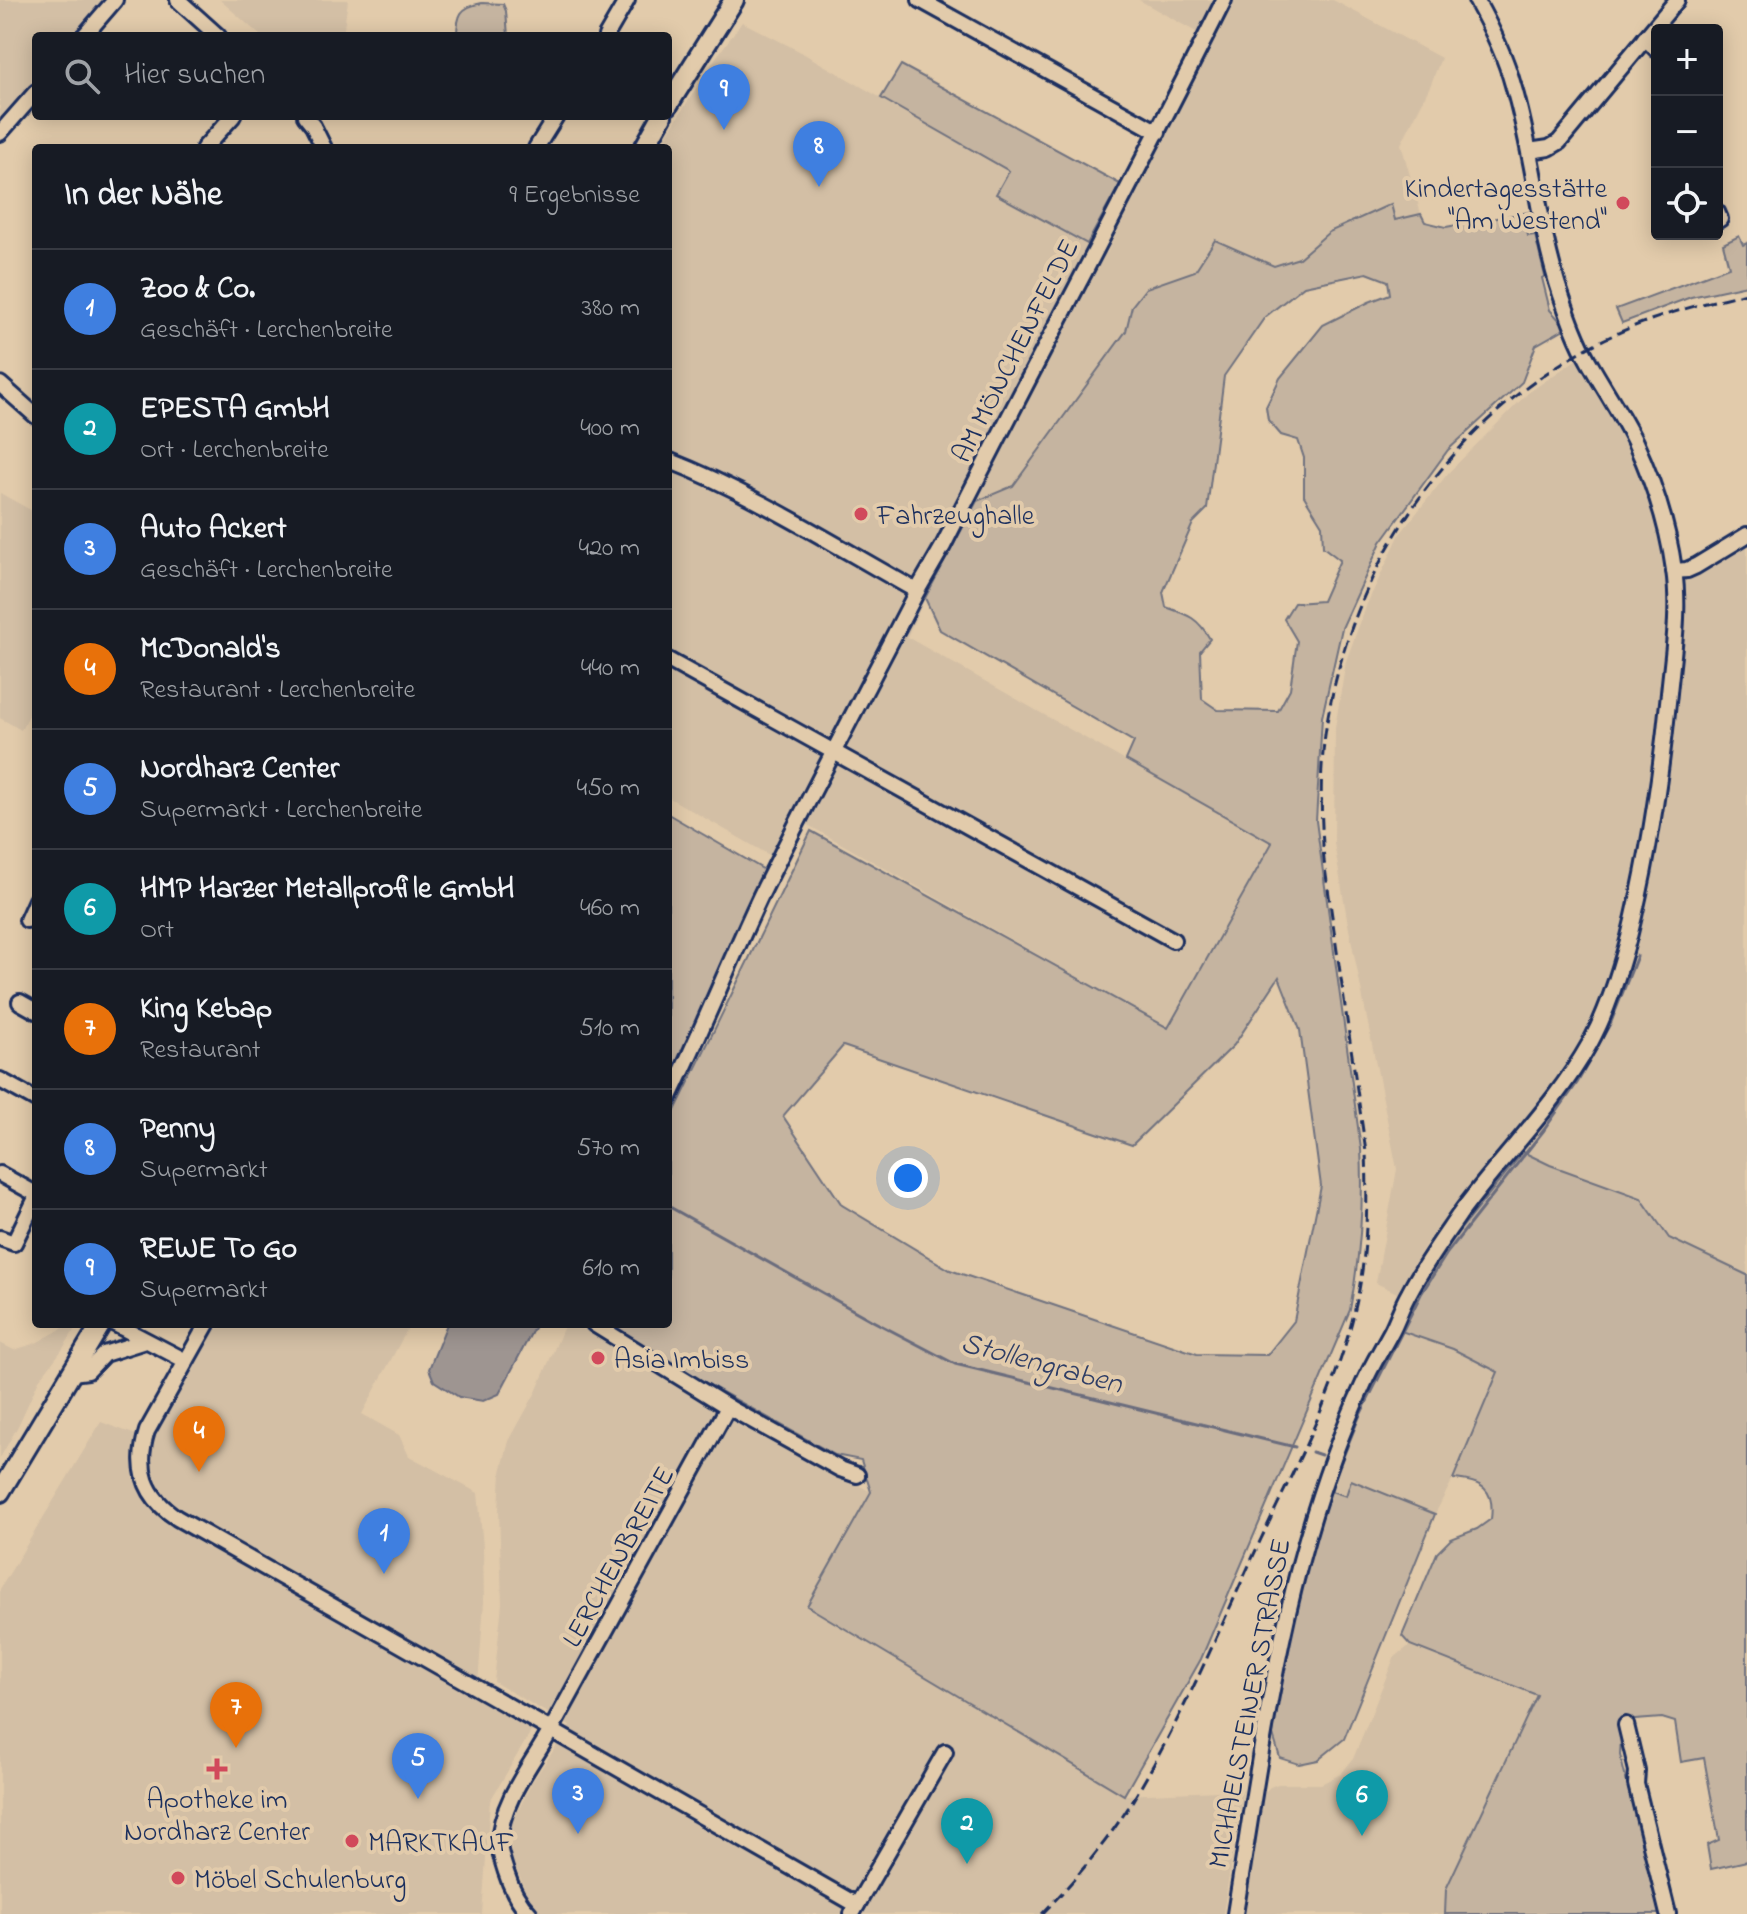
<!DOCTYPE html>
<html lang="de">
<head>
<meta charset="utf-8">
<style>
  :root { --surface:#171b24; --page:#242831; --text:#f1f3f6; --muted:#9ea1a6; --line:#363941; --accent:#d93025 }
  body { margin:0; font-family:"Indie Flower",sans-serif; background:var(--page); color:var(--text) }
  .controls { position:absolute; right:24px; top:24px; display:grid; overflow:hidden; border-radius:8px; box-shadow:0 4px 20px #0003 }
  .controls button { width:72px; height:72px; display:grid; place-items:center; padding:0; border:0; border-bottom:2px solid var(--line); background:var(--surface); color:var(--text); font:40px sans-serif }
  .you { position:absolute; left:908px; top:1178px; width:28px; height:28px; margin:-20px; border:6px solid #fff; border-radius:50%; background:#1a73e8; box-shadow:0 0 0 12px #1a73e833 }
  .badge { display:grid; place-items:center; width:52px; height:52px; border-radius:50%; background:var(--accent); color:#fff; font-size:26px; font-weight:700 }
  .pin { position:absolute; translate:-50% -66px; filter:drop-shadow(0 2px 4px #0008) }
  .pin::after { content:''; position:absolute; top:42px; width:28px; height:24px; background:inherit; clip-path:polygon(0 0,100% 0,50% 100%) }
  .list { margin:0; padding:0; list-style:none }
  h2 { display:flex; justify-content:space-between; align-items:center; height:104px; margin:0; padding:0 32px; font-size:34px }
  h2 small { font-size:26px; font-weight:400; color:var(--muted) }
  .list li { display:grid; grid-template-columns:52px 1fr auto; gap:24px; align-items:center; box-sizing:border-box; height:120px; padding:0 32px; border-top:2px solid var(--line) }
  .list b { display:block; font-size:30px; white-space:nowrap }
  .list p { margin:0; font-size:26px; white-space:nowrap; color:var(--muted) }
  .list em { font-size:26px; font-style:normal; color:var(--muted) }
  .icon { flex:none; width:44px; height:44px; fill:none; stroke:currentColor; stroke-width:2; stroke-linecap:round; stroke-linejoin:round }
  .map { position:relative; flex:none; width:1747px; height:1914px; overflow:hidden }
  .search { position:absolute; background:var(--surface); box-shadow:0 4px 20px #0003; left:32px; top:32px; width:640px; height:88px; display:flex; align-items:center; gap:20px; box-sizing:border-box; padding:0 28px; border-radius:8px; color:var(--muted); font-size:30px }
  .panel { position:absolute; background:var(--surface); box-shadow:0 4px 20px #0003; left:32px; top:144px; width:640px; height:1184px; border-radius:8px }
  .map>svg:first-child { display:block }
  .built { fill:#d3bfa5 }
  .green { fill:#c5b4a0; stroke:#70727f; stroke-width:2; fill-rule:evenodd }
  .water { fill:#9e9591; stroke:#6a6c7d; stroke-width:2 }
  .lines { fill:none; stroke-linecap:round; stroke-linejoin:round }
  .stream { stroke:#6a6c7d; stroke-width:3 }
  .minor-casing { stroke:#1b2f5e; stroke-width:20 }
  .major-casing { stroke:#1b2f5e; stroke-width:24 }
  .minor { stroke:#e2cbab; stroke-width:14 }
  .major { stroke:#e2cbab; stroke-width:18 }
  .rail { stroke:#1b2f5e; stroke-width:3; stroke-dasharray:12 6; stroke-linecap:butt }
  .poi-dot { fill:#d1495b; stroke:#e2cbab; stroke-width:3 }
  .labels { text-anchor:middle; stroke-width:8; stroke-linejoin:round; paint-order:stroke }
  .poi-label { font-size:28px; fill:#1b2f5e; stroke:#e2cbab; text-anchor:start }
  .street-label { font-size:28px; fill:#1b2f5e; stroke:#e2cbab }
  .water-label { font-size:30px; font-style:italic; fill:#2f3e66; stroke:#e2cbab }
</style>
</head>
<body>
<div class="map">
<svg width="1747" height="1914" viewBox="0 0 1747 1914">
  <rect width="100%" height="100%" fill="#e2cbab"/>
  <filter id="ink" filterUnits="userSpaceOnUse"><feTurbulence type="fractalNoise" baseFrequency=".0125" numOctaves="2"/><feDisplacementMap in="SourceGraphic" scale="16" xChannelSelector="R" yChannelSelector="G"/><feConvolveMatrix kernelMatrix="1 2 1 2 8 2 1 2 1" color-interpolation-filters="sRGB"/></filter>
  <g filter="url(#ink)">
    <g class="built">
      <path d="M0,0h101l3,2 -30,34h-38v44l-36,41z"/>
      <path d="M220,0h128l-5,36h-82z"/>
      <path d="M1139,0h194l108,58 -10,26 -30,60 20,70 -26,6 -5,-15 -61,27 -30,26 -25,8 -59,-26 -20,31 -49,17 -14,18 -5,25 -114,155 -36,15 -52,97 -18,39 365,207 -104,184 -376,-212 -21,40 -103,-59v-649h-8l9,-17 46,-72 27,-37 57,29 211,121 -13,23 110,58 56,-115 51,-96z"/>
      <path d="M1580,357l46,82 18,38 14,44 9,48 26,8 54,-34v732l-78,-37 -29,-40 -90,-33 -43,-21 -82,101 -28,48 -21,-10 21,-114 -49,-245 -14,-81 1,-115 11,-67 21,-57 33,-70 49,-62 79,-79z"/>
      <path d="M0,493l36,20v201l-5,-2 -10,18 -21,-12z"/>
      <path d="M70,1324h8l-16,26 -23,30 -21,46 -18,32v-115l14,7 22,-7z"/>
      <path d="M216,1324h194l-48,90 37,21 10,21 69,37 5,54 1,55 -7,96 55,32 -42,71 -8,113h-482v-325l101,-167 51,19z"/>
      <path d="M565,1324h11l199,116 96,52 -64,113 317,190 119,-5 -20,124h-711l12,-27 -13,-30 -1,-30 22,-45 38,-56 -76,-44 8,-79 -3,-93 2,-38 8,-31 27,-49z"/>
      <path d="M1398,1330l55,19 45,23 -45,107 -18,35 -83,-34 -5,16 -19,-6 38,-93z"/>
      <path d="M1410,1645l127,50 -91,193 -1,26h-202l19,-119 8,-8 8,-3h43l20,-10 12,-15 41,-101z"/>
    </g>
    <g class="green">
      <path d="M482,3l21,1 3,7 2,25h-51c0,-21 3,-29 25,-33z"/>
      <path d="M901,65l219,119 -33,60 -91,-50 13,-23 -128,-73z"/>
      <path d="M1391,204l4,16 26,-6 4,8 21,5 84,-15 3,14 -7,1 2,9 7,-1 10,41 -3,2 8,32 13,14 1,5 -28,16 -14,37 -74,68 -67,92 -39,86 -20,89 -6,104 45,328c3,55 -1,107 -11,161l-149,349 -77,136 -317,-189 64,-114 -10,-32 -26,-5 -234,-131h67v-199l143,-294 357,197 104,-185 -146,-83 8,-18 -194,-112 -15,-32 52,-97 36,-15 113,-155 6,-25 14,-18 49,-17 20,-31 59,26 25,-8 30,-26zM1367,273l21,8 2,13 -21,8 -46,23 -43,53 -14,29 2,13 13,15 17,5 6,18v38l18,29 1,22 17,13 -18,41 -28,2 -10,16 13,22 -7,48 -12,22 -60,-1 -16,-11 -2,-48 10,-12c-12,-21 -21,-24 -44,-32l-3,-15 30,-69 14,-14 17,-133 41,-59 39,-31zM1279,977l21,53 21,156 -27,135 -27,34 -70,-1 -247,-84 -108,-65 -59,-89 60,-70 289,99 102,-100z"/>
      <path d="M1739,236l4,9 4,-2v42l-56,12 -69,26 -6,-14 113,-42 -6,-23z"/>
      <path d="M668,814l98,57 -98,217z"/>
      <path d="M1523,1152l27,13 91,33 28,40 78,37v586l-36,8 -4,-24 12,-5 -15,-82 -23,4 -6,-40 -13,-4 -40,3 -2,34 39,158 -1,1h-213l1,-25 91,-194 -127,-50 -8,-9 35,-83 14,-14 26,-10 14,-10c4,-30 -9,-38 -38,-40l45,-107 -45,-23 -55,-19 43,-77z"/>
      <path d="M1351,1480l84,34 -91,225 -26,21 -19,4 -19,-6 -7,-23 8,-60 22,-94 25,-91 18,6z"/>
    </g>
    <path class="water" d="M447,1324h89l-37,70 -16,7 -24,-4 -25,-16 -5,-12z"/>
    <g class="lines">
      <g class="stream">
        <path d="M668,1206l203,114 84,44 340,83"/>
        <path d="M1312,1452l9,3"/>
        <path d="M1340,1464l19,-47 62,-123 26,-41 97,-123 33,-47 34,-61 26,-66"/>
      </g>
      <defs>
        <g id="minor">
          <path d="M178,0l40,36"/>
          <path d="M920,0l238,132"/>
          <path d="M84,36l31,-36"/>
          <path d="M606,36l21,-36"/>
          <path d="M1645,38l12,12"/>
          <path d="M305,116l8,10 11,22"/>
          <path d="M0,133l36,-41"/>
          <path d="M204,148l29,-32"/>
          <path d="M536,148l20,-32"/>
          <path d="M1529,151l20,-3 10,-6 118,-142"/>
          <path d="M1717,212l3,7"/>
          <path d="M0,384l36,32"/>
          <path d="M668,460c87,34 168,86 249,131l26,-45c92,-183 190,-363 281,-546"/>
          <path d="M1674,571l13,-1 9,-4 51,-31"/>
          <path d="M668,660l505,280"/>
          <path d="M27,920l9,-20"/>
          <path d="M20,1002l16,9"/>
          <path d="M0,1080l36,20"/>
          <path d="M668,1101c33,-68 61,-138 93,-206 50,-102 104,-203 156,-304"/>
          <path d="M0,1174l36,20"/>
          <path d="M0,1238l14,5 22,-45"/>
          <path d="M115,1324l71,37"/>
          <path d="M207,1324l-60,107c-12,38 -2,66 30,87l374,212 177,-323 -134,-83"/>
          <path d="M72,1373l16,-2 16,-17 41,-13"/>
          <path d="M728,1407l112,62 17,6"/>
          <path d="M1626,1725l11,46 -1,13 32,130"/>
          <path d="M857,1905l88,-153"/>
          <path d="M530,1914c-12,-12 -19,-26 -24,-42 -3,-10 -7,-20 -7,-30 2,-41 33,-78 52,-112l306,175 -5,9"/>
          <path d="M1235,1914c29,-179 51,-363 128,-529 8,-19 19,-36 29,-55 6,-12 10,-25 17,-37 14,-27 33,-53 50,-78 42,-58 96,-109 131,-172 18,-33 29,-70 39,-106 20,-80 32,-162 40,-244 4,-41 11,-82 5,-123 -6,-44 -20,-87 -39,-128 -13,-27 -31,-53 -46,-80 -12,-21 -20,-44 -28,-67 -23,-68 -27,-141 -48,-210 -8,-30 -22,-58 -37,-85"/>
        </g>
        <g id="major">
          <path d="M668,105l66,-105"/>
          <path d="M644,148l18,-32"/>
          <path d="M0,1492l101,-168"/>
        </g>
      </defs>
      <use href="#minor" class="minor-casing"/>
      <use href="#major" class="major-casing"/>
      <use href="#minor" class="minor"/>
      <use href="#major" class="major"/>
      <path class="rail" d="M1042,1914c36,-37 71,-79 97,-124 47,-80 83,-166 122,-251 35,-74 75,-149 94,-230 12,-51 13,-104 11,-157l-42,-291c-3,-44 -5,-89 2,-133 25,-158 116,-297 256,-377 51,-29 108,-45 165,-58"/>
    </g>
  </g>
  <g class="poi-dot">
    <circle cx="1623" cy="203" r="8"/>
    <circle cx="861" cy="514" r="8"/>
    <circle cx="598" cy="1358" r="8"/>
    <path d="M213 1757h8v8h8v8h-8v8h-8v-8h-8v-8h8z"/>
    <circle cx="352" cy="1841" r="8"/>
    <circle cx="178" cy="1878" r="8"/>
  </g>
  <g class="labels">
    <g class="poi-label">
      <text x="1607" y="197" text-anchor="end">Kindertagesstätte<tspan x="1607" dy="32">"Am Westend"</tspan></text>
      <text x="877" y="524">Fahrzeughalle</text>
      <text x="614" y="1368">Asia Imbiss</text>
      <text x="217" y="1808" text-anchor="middle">Apotheke im<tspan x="217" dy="32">Nordharz Center</tspan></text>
      <text x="368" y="1851">MARKTKAUF</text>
      <text x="194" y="1888">Möbel Schulenburg</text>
    </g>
    <g class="street-label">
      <text transform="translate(1014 350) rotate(-63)" y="10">AM MÖNCHENFELDE</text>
      <text transform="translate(617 1556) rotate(-61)" y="10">LERCHENBREITE</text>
      <text transform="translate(1248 1703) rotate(-79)" y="10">MICHAELSTEINER STRASSE</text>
    </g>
    <g class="water-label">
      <text transform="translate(1042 1362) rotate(15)" y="10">Stollengraben</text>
    </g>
  </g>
</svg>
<div class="controls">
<button>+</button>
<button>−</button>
<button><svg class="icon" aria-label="locate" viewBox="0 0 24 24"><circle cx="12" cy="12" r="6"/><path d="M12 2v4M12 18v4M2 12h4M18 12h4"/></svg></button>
</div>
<div class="you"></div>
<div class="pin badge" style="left:384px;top:1574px;background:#3f7fe0">1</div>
<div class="pin badge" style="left:967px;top:1864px;background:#0f9aa8">2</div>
<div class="pin badge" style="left:578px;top:1834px;background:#3f7fe0">3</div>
<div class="pin badge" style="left:199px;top:1472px;background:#e8710a">4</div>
<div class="pin badge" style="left:418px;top:1799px;background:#3f7fe0">5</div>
<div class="pin badge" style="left:1362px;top:1836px;background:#0f9aa8">6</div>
<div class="pin badge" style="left:236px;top:1748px;background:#e8710a">7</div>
<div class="pin badge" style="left:819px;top:187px;background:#3f7fe0">8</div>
<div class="pin badge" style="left:724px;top:130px;background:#3f7fe0">9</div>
<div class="search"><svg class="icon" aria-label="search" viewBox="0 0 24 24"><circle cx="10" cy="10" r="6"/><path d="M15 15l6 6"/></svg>Hier suchen</div>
<section class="panel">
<h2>In der Nähe<small>9 Ergebnisse</small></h2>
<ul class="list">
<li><span class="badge" style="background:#3f7fe0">1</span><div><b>Zoo &amp; Co.</b><p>Geschäft · Lerchenbreite</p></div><em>380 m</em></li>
<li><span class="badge" style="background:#0f9aa8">2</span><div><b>EPESTA GmbH</b><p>Ort · Lerchenbreite</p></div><em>400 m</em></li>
<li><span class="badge" style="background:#3f7fe0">3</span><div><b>Auto Ackert</b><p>Geschäft · Lerchenbreite</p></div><em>420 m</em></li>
<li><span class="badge" style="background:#e8710a">4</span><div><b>McDonald's</b><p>Restaurant · Lerchenbreite</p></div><em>440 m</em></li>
<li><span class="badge" style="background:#3f7fe0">5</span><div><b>Nordharz Center</b><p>Supermarkt · Lerchenbreite</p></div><em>450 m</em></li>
<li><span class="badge" style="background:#0f9aa8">6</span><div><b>HMP Harzer Metallprofile GmbH</b><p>Ort</p></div><em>460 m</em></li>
<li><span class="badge" style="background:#e8710a">7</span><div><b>King Kebap</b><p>Restaurant</p></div><em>510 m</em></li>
<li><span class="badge" style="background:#3f7fe0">8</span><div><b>Penny</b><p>Supermarkt</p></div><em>570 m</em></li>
<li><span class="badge" style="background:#3f7fe0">9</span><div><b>REWE To Go</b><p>Supermarkt</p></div><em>610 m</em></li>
</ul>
</section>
</div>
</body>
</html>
